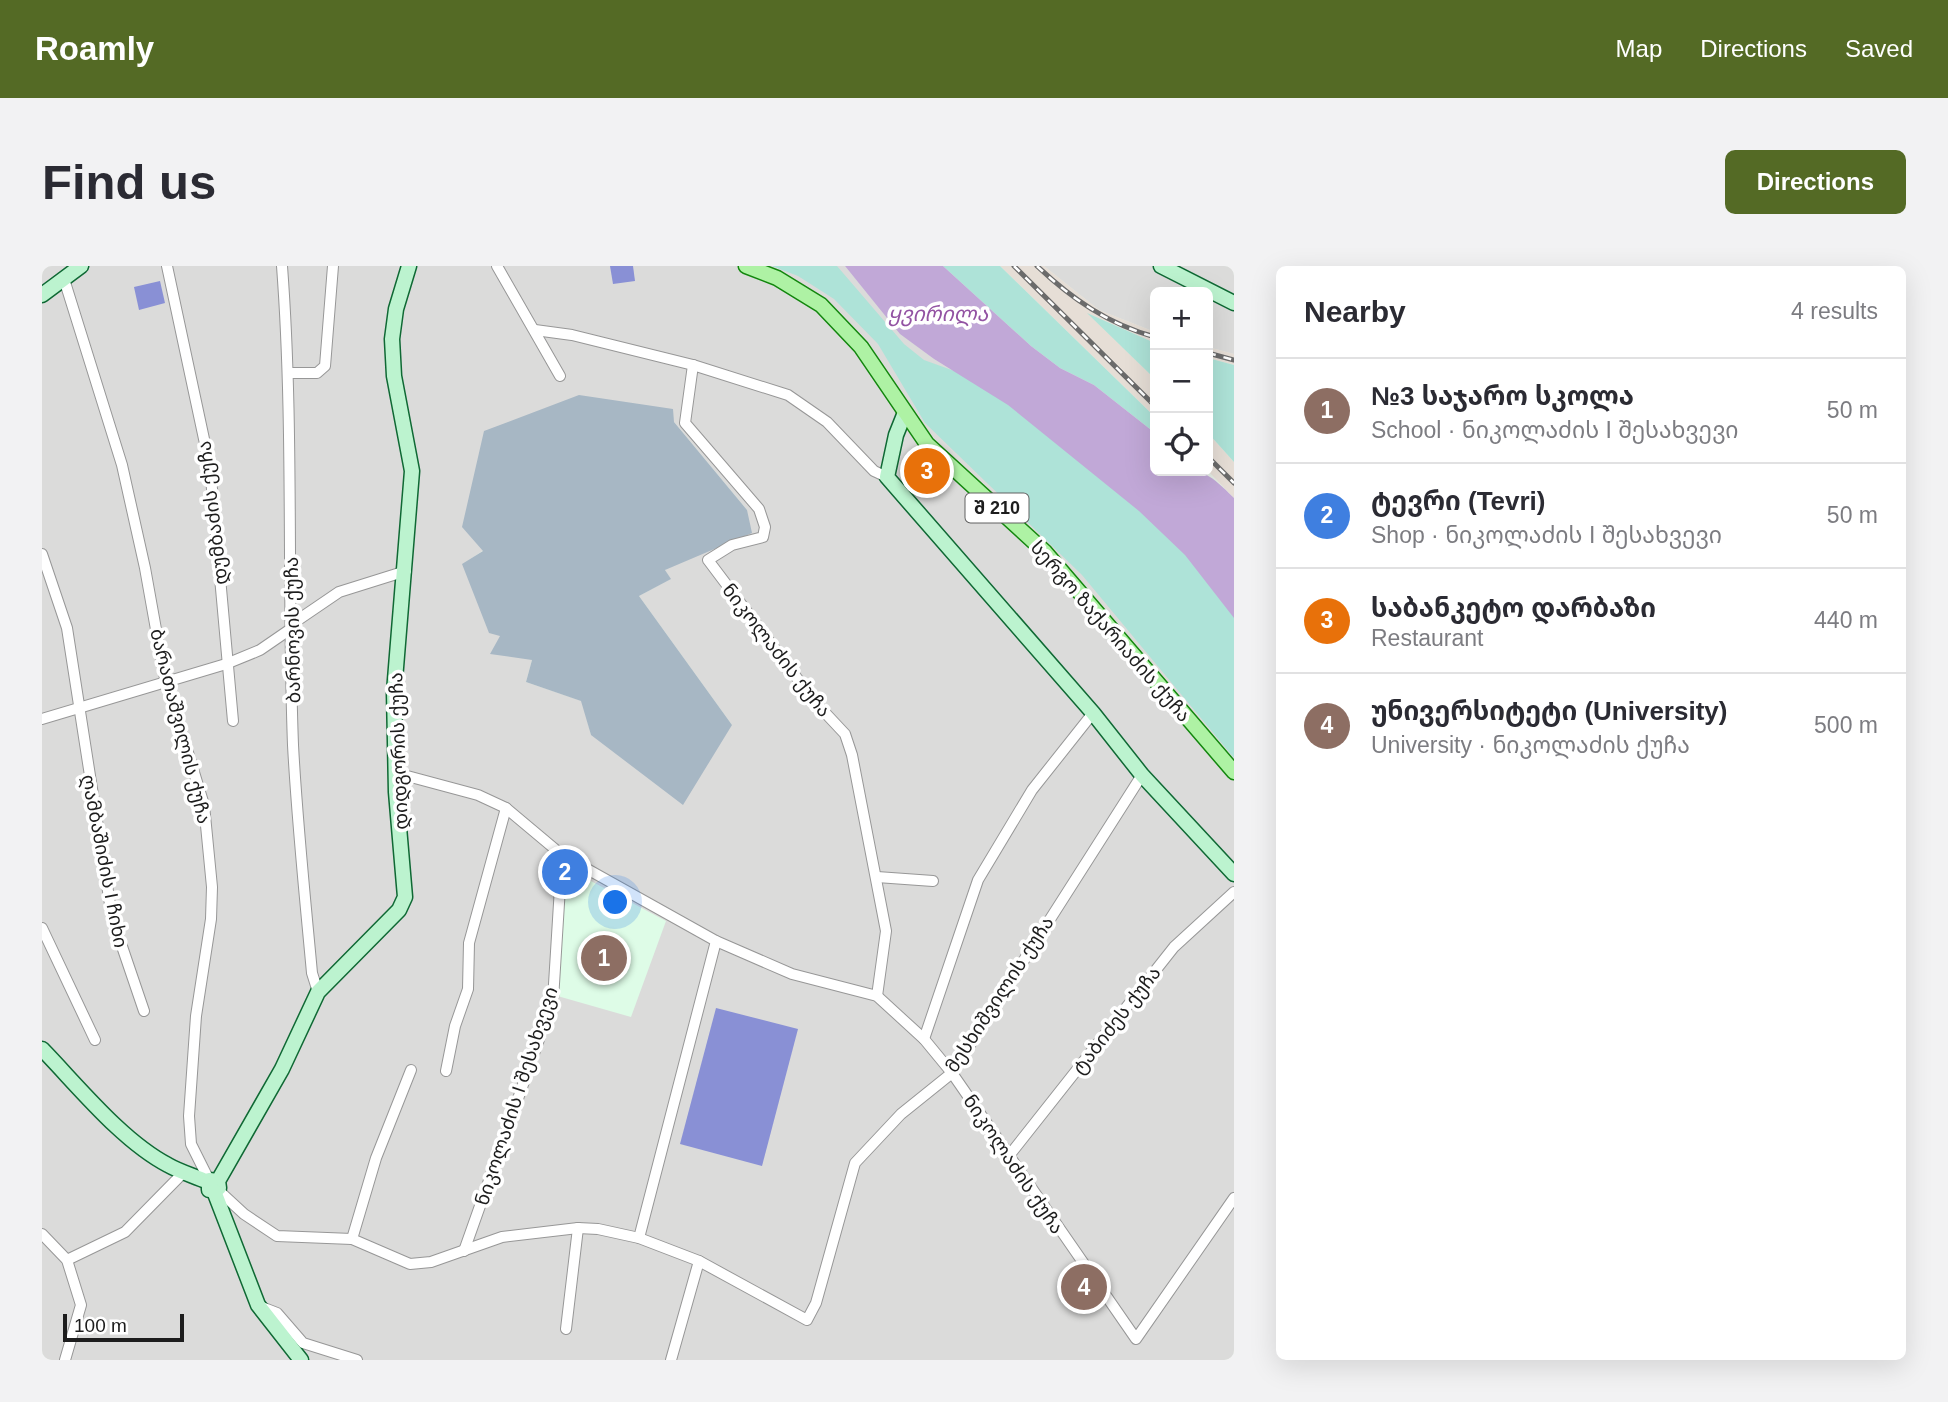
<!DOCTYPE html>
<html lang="en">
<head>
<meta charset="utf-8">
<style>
  :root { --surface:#fff; --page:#f2f2f3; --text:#2b2b33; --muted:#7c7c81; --line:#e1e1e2; --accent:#546a25 }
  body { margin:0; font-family:Arial,"Noto Sans Georgian",sans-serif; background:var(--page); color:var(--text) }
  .controls { position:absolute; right:21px; top:21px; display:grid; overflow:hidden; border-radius:10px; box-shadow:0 7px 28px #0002 }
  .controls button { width:63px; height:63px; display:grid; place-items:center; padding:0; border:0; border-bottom:2px solid var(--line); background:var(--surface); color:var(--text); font:35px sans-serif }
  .scale { position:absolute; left:21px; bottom:18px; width:121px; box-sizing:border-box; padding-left:7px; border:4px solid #1d1d1d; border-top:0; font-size:19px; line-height:24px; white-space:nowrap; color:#1d1d1d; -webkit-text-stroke:5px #fff; paint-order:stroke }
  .you { position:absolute; left:574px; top:637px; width:24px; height:24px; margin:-18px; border:5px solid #fff; border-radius:50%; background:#1a73e8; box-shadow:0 0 0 10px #1a73e833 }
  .badge { display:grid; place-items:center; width:46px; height:46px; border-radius:50%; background:var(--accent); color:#fff; font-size:23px; font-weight:700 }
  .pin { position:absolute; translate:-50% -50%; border:4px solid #fff; box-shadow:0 2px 7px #0006 }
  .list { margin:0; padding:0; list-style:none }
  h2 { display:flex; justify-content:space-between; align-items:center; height:91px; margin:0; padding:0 28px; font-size:30px }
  h2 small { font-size:23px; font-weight:400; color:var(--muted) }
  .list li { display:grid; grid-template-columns:46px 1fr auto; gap:21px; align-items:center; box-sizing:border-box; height:105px; padding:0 28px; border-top:2px solid var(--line) }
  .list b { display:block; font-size:26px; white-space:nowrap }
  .list p { margin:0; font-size:23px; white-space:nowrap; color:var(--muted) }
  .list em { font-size:23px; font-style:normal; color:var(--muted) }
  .icon { flex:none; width:38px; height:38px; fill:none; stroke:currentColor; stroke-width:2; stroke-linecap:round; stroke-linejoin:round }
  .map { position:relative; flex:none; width:1192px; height:1094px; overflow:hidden; border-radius:10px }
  header { display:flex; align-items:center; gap:42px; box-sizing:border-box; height:98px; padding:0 35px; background:var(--accent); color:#fff }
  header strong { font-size:33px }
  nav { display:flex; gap:38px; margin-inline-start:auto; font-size:24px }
  .intro { display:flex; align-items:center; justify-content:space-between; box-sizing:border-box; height:168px; padding:0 42px }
  h1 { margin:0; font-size:49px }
  .button { padding:18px 32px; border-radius:10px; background:var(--accent); color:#fff; font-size:24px; font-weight:700 }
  main { display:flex; gap:42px; padding:0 42px }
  aside { flex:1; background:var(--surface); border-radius:10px; box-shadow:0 7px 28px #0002 }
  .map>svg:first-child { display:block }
  .residential { fill:#dbdbda; fill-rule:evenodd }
  .industrial { fill:#e6ded6 }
  .education { fill:#defce7 }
  .grass { fill:#aee3d8 }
  .cemetery { fill:#a7b7c4 }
  .pitch { fill:#8990d5 }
  .water { fill:#c1a8d7 }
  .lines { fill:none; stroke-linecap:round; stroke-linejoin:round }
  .street-casing { stroke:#979797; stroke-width:12 }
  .secondary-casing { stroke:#0f6934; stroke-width:17 }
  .primary-casing { stroke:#13870e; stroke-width:17 }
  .street { stroke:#fff; stroke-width:10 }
  .secondary { stroke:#bcf3cf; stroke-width:14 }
  .primary { stroke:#aef2a4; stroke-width:14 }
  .rail-casing { stroke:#6b6b6b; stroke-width:5 }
  .rail { stroke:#fff; stroke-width:2.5; stroke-dasharray:8; stroke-linecap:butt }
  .labels { text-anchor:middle; stroke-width:7; stroke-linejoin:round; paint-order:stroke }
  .shield { fill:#fff; stroke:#616161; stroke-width:2 }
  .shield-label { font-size:18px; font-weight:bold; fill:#1d1d1d }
  .street-label { font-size:19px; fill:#1d1d1d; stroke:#fff }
  .water-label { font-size:21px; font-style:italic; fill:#9353a3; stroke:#fff }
</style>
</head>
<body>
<header>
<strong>Roamly</strong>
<nav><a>Map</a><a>Directions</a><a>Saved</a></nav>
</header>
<div class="intro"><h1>Find us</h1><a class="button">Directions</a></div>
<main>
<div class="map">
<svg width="1192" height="1094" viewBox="0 0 1192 1094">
  <rect width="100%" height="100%" fill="#e4ede4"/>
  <g class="residential">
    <path d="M0,0h803l56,68 33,25 74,46 226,213v742h-1192zM632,156l73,88 -82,60 5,9 -31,17 93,129 -141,10 -9,-34 -56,-19 6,-22 -32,-24 -37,-72zM532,607l-20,122 5,-109 12,2z"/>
    <path d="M1002,0h112l48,26h-49v40l-56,-22z"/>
    <path d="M1128,0h64v33z"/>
    <path d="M1166,28l26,14v46l-26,-7z"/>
  </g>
  <g class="industrial">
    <path d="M958,0h44l55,44 56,22v11l-66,-29 66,65v38z"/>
    <path d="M1166,81l26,7v11l-26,-7z"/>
    <path d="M1166,167l26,29v36l-26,-27z"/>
  </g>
  <path class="education" d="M532,606l92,49 -35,96 -77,-22 5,-109 12,2z"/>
  <g class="grass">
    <path d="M730,0h65l67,78 20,16 36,13 105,65 169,158v162l-152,-183 -157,-152 -47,-79 -44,-45 -36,-23z"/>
    <path d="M901,0h57l155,151v16l-61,-48 -34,-17 -29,-22z"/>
    <path d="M1045,47l68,30v36z"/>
    <path d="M1166,92l26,7v97l-26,-29z"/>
  </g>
  <path class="cemetery" d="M537,129l94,14 1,13 73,88 5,23 -87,37 6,9 -32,17 93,129 -49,80 -92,-70 -10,-34 -55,-19 6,-22 -42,-6 10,-18 -11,-3 -27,-69 21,-13 -21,-24 22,-96z"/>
  <g class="pitch">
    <path d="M568,0h23l2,15 -22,3z"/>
    <path d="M118,15l5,22 -26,7 -5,-23z"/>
    <path d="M674,742l82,21 -36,137 -82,-22z"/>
  </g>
  <path class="water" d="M803,0h98l88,80 29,22 34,17 61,48v38c45,0 46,-6 79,27v120l-49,-63 -46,-44 -131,-106 -74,-46 -34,-25z"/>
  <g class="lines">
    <defs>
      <g id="street">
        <path d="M125,0l43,201 23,254"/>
        <path d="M240,0c12,160 5,319 11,479 4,76 12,152 19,228l6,19"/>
        <path d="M455,0l63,110"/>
        <path d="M22,13l58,186 23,103 19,106 40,131 8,82 -1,32 -15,97 -7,100 2,28 18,36"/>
        <path d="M493,64l37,5 121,30 95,30 39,27 47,49 13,6"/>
        <path d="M651,99l-8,58 74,86 6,18 -2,10 -31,8 -24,15 107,142 30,32 7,21 34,176 -9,65"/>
        <path d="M248,107h27l8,-7 8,-100"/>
        <path d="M0,288l25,74 45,289 32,94"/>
        <path d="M250,358l47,-32 67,-21"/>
        <path d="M0,453l184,-55 34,-14 32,-22"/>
        <path d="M354,507l82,22 28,13 56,47 154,86 76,33 85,22 47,43 28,34 184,266 98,-141"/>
        <path d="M835,611l56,4"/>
        <path d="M0,662l53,112"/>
        <path d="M882,773l54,-159 54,-90 61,-77"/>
        <path d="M404,805l9,-45 13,-37 1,-46 37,-135"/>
        <path d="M966,891l166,-210 60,-55"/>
        <path d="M176,924l26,24 33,22 75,3 58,25 21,-2 71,-25 76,-9 20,1 41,9 60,23 108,59 9,-17 39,-140 46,-49 51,-41 190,-298"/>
        <path d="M0,968l25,26 14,45 -16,55"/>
        <path d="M597,972l77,-297"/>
        <path d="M310,973l24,-81 35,-88"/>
        <path d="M422,985l89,-251 9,-145"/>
        <path d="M25,994l58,-28 59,-60"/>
        <path d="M217,1040l18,7 26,30 54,17"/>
        <path d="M524,1063l12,-101"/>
        <path d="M629,1094l28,-99"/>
      </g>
      <g id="secondary">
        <path d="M1119,0l73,37"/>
        <path d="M0,29l39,-29"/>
        <path d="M862,149l-8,20 -9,42 206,236 49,62 92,99"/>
        <path d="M0,783c36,37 80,92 126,116 12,7 27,11 40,17"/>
        <path d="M176,915l-9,-1v10l10,-2 -1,-7 64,-112 36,-77 81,-82 6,-13 -9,-105 -2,-100 18,-221 -18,-95 -2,-37 4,-30 13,-43"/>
        <path d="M172,925l44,114 43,55"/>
      </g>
      <path id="primary" d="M704,0l31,12 44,27 40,42 66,97 118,108 189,220"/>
    </defs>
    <use href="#street" class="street-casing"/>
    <use href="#secondary" class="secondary-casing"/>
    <use href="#primary" class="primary-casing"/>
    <use href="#street" class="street"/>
    <use href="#secondary" class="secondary"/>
    <use href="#primary" class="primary"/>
    <defs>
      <g id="rail">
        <path d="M972,0l141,140"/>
        <path d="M995,0c35,33 71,58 118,71"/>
        <path d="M1166,87l26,7"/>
        <path d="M1166,191l26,26"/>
      </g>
    </defs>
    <use href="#rail" class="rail-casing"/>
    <use href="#rail" class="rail"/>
  </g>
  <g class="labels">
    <rect class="shield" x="923.5" y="227.5" width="63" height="29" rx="5"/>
    <g class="shield-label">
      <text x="955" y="248">შ 210</text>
    </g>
    <g class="street-label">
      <text transform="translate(170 247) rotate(-97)" y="7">დუმბაძის ქუჩა</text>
      <text transform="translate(250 364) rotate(-91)" y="7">ბარნოვის ქუჩა</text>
      <text transform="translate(1069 365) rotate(49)" y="7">სერგო ზაქარიაძის ქუჩა</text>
      <text transform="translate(735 384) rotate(52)" y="7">ნიკოლაძის ქუჩა</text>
      <text transform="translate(139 460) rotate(76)" y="7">ბარათაშვილის ქუჩა</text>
      <text transform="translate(356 485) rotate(-92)" y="7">დიდგორის ქუჩა</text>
      <text transform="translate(63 595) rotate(79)" y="7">ღამბაშიძის I ჩიხი</text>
      <text transform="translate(957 728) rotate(-57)" y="7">მესხიშვილის ქუჩა</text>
      <text transform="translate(1074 754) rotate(-52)" y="7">ტაბიძეს ქუჩა</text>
      <text transform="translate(474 830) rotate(-72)" y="7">ნიკოლაძის I შესახვევი</text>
      <text transform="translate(972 898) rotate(56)" y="7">ნიკოლაძის ქუჩა</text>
    </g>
    <g class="water-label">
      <text x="896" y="55">ყვირილა</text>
    </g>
  </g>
</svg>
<div class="controls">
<button>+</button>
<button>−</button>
<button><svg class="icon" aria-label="locate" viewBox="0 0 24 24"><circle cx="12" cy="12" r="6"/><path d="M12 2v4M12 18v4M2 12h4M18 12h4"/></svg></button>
</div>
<div class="scale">100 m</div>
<div class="you"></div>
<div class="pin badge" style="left:562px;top:692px;background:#8d6e63">1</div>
<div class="pin badge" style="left:523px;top:606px;background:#3f7fe0">2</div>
<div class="pin badge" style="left:885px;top:205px;background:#e8710a">3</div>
<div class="pin badge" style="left:1042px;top:1021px;background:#8d6e63">4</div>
</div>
<aside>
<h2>Nearby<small>4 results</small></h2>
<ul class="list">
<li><span class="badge" style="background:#8d6e63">1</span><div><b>№3 საჯარო სკოლა</b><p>School · ნიკოლაძის I შესახვევი</p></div><em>50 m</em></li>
<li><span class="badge" style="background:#3f7fe0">2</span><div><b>ტევრი (Tevri)</b><p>Shop · ნიკოლაძის I შესახვევი</p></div><em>50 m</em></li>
<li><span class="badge" style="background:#e8710a">3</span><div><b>საბანკეტო დარბაზი</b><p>Restaurant</p></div><em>440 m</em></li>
<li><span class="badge" style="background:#8d6e63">4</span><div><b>უნივერსიტეტი (University)</b><p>University · ნიკოლაძის ქუჩა</p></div><em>500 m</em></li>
</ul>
</aside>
</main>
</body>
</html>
